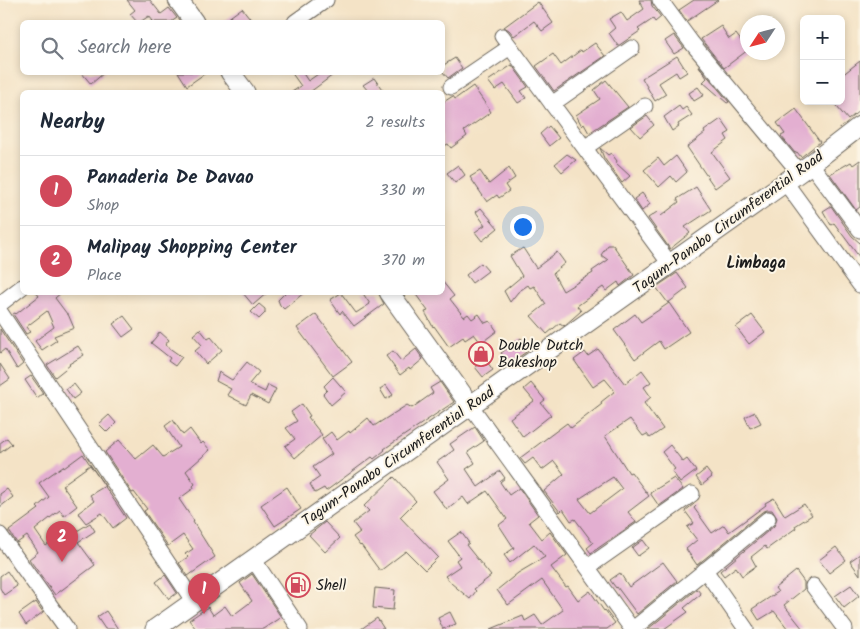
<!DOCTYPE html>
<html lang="en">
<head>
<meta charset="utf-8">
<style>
  :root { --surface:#fff; --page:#f6f6f7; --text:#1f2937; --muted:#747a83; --line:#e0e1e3; --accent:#d1495b }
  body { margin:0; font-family:Kalam,sans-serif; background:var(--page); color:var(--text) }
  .controls { position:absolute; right:15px; top:15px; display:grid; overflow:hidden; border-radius:8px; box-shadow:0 2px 8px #0003 }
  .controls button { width:45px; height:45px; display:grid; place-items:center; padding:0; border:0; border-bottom:1px solid var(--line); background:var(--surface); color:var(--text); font:25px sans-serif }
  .compass { position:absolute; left:740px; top:15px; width:45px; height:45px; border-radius:50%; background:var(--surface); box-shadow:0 2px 8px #0003; rotate:234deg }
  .you { position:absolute; left:522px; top:226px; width:18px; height:18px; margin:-12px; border:4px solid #fff; border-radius:50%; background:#1a73e8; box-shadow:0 0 0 8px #1a73e833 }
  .badge { display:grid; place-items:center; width:32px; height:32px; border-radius:50%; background:var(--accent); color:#fff; font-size:16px; font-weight:700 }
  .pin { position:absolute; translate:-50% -41px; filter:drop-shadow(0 1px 2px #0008) }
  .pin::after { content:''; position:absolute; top:26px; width:18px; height:15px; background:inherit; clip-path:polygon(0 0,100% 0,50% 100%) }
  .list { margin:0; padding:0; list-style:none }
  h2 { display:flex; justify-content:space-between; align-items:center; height:65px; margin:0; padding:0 20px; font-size:21px }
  h2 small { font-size:16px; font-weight:400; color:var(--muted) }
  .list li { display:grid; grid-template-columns:32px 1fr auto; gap:15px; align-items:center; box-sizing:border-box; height:70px; padding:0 20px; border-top:1px solid var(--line) }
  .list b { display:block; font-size:19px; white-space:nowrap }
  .list p { margin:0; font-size:16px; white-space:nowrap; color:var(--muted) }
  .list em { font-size:16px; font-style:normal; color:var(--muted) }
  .icon { flex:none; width:28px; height:28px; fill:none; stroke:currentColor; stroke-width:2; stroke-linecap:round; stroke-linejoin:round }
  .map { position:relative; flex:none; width:860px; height:629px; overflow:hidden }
  .search { position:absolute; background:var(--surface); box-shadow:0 2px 8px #0003; left:20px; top:20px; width:425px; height:55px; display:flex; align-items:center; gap:12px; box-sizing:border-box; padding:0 18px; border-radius:8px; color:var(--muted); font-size:19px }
  .panel { position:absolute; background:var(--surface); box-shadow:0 2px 8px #0003; left:20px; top:90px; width:425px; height:205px; border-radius:8px }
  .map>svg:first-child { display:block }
  .building { fill:#e3afd1; fill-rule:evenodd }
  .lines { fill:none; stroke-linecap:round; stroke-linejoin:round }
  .minor-casing { stroke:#686258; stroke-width:17 }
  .major-casing { stroke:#686258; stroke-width:21 }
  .minor { stroke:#fff; stroke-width:15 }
  .major { stroke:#fff; stroke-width:19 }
  .labels { text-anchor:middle; stroke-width:4; stroke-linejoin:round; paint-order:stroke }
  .street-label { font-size:15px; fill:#1c1c1c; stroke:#fcf5e5 }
  .poi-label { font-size:15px; fill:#1c1c1c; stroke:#fcf5e5; text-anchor:start }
  .neighbourhood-label { font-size:16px; font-weight:bold; fill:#1c1c1c; stroke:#fcf5e5 }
</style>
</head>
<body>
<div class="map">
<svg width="860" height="629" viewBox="0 0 860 629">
  <rect width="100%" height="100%" fill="#fcf5e5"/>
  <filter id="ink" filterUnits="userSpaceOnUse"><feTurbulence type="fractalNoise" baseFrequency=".02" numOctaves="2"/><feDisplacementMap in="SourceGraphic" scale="10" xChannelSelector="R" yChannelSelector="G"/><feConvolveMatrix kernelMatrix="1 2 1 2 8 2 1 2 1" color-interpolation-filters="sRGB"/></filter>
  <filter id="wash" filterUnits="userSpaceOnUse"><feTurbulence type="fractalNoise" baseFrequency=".0096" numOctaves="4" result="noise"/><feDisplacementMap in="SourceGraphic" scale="20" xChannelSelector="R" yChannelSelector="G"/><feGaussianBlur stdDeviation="1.12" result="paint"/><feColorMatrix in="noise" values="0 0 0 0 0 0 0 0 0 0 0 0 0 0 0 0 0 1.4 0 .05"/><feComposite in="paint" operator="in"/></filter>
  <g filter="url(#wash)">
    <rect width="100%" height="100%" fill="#f4e3c6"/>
    <g id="blocks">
      <g class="building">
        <path d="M127,0h23l11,14 8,-6 8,10 -6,4h-21l3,-1 -4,-5 -9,6h-3l-7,-8 5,-4z"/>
        <path d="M639,0h12l1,6 9,11 -6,5 -2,-3 -15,10 2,2 -22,15 -9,-13 6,-5 -6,-9 12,-7 6,9 17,-12z"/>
        <path d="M694,0h24l-31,21 -8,-11z"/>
        <path d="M538,2l15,21 -11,8 -8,-10 -20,15 -5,-6 -5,-3z"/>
        <path d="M242,8l11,14h-30z"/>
        <path d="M721,26l8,13 7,-5 12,16 -24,18 -23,-29z"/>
        <path d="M674,35l10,13 -10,6 -9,-13z"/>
        <path d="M595,43l10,13 -51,35 -18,-25 17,-12 8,11 20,-15 1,2z"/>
        <path d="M677,56l10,16 -8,5 -3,-5 -17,11 7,11 -11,7 -13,-23z"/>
        <path d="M455,58l7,10 -14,10 -6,-7v-5z"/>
        <path d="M860,61v49l-12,10 -16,-19h9v-25z"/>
        <path d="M512,65l16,22 -7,4 5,7 -8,5 -14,-19 -9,6 -7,-9z"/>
        <path d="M699,66l30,36 -2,1 -24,-21 4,-4z"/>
        <path d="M81,72h24l-14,12z"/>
        <path d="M178,72h29l-20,14z"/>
        <path d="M291,72h11l6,9 13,-9h16l-27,20h-18l9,-6z"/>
        <path d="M374,78l10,14h-15l-6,-7z"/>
        <path d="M606,80l22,27 -39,26 -5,-9 -2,2 -6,-11 24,-16 -6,-9z"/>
        <path d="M473,86l18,26 -27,19 3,5 -16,12 -3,-4 -6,3v-44l11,-7 2,3z"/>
        <path d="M698,87l6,8 -10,6 -5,-8z"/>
        <path d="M679,106l3,4 4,-3 6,8 -14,9 1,2 -7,5 -8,-14z"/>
        <path d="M796,109l24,33 -19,15 -4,-5 -2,1 -14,-17 4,-2 -8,-11z"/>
        <path d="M647,116l7,9 -14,12 -9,-10z"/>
        <path d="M721,119l9,13 -5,3 3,5 -16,12 18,25 -15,11 -28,-41 18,-14 -1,-2z"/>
        <path d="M549,126l10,12 -10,8 -9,-12z"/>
        <path d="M600,148l8,7 3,-2 6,8 -1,2 14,13 -8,7 -18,-25z"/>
        <path d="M567,154l9,6 -14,12 -7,-8z"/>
        <path d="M676,156l11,16 -11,10 -5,-6 -12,11 -15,-17 14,-12 6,8z"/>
        <path d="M860,160v47l-4,3 -26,-36 21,-12 2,3z"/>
        <path d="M458,165l7,10 -10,8 -8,-10z"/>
        <path d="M509,168l6,10 -10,7 4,6 -10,7 -2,-3 -10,7 -17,-25 10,-6 9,13z"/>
        <path d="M696,187l15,23 -26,17 5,6 -20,16 -22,-31 9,-6 4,4 18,-14 -2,-3z"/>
        <path d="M642,193l8,11 -8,7 -8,-12z"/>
        <path d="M831,206l21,30 8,7v15l-26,-35 -3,2 -8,-14z"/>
        <path d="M481,208l17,20 -16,13 -7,-9 10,-7 -9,-13z"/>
        <path d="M608,245h5l21,30 -14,11 -2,-4 -12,9 -3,-4 -26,19 4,5 -17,15 -4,-3 -13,11 -16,-18 15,-12 -12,-18 -4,2 -2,-3 -10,7 -8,10 -6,-11 18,-15 -12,-20 13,-8 13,20 21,-16 8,11 -12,10 10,18 30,-18 -1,-2 16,-11 -7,-5z"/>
        <path d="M481,263l7,8 -16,12 -6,-8z"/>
        <path d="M677,273l11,15 -20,15 -12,-16z"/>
        <path d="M442,281l12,15 -4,3 14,18 4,-3 4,5 7,-5 6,9 5,-2 7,10 -16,12 -7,-9 -9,6 -2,-3 -14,10 -15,-21 -1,1 -8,-15 3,-1 -14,-19h28z"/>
        <path d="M36,292h26l-7,6 12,16h1l6,14 -20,8 3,4 -15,10 -7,-9 19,-14 -7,-16 -21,16 4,5 -4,2 -13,-20 2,-1 1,1 23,-18z"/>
        <path d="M242,292h26l-15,13z"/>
        <path d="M286,292h19l-21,17 -4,-4 -2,-5z"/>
        <path d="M362,292h16l6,12 -30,22 -12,-15 -2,3 -10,-14 11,-7 15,20 14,-9z"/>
        <path d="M669,303l20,29 -25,17 -5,-8 -24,18 -21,-29 21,-16 6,8z"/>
        <path d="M259,304l6,5v4l-6,6 -8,-7z"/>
        <path d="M316,314l36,48 -19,14 -36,-48z"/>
        <path d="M752,315l13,17 -16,12 -13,-17z"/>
        <path d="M124,316l10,13 -11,8 -10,-13z"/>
        <path d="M0,329l23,35 -6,5 -12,-20 -5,4z"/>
        <path d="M200,329l8,10 3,-2 11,13 -16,14 -11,-13 7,-6 -9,-10z"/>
        <path d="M160,332l9,8 -4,5 17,12 -7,9 -7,-5 2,-3 -19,-15z"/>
        <path d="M521,338l8,12 -20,14 -8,-11z"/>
        <path d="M78,346l6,9 -15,9 1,1 -15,12 -8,-12z"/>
        <path d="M416,349l7,10 -13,11 -1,-2 -9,7 -14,-19 7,-5 8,10z"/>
        <path d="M598,349l27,35 17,-14 9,12 -7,5 7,10 -7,6 19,26 -13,9 -3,-4 -4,2 -13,-17 -25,17 24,37 2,-1 18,24 -21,16 8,10 -45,31 -4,-5 6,-5 -18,-24 -4,2 -8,-12 -3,3 -16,-21 20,-17 -10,-13 -12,9 -9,-12 -8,6 -5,-6 47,-35 4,5 31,-24 -1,-2 14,-11 -10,-12 -12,8 -19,-27 11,-8 3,4zM613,477l9,12 -32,24 -11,-14z"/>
        <path d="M485,359l8,11 -10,7 -8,-10z"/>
        <path d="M247,362l12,10 -10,12 16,8 3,-7 8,4 -8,15 -17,-9 -5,10 -19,-10 4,-6 -15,-8 3,-9 13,8z"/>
        <path d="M0,364l10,15 -10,7z"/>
        <path d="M31,376l12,17 -6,5 -12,-18z"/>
        <path d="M333,377l13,15 -15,13 -8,-11 4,-4 -3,-4z"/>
        <path d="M440,382l14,20 -70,47 1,1 -11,9 -2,-2 -46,34 -2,-3 -9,5 -5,-9 10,-7 -7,-10 19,-13 -10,-15 9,-7 6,8 12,-9 1,2 18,-15 6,8 33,-21 5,3 21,-15 -3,-5z"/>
        <path d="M531,383l14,17 -4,3 10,12 -28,22 -13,-19 24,-17 -10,-12z"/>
        <path d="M74,384l7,9 -8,6 -7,-10z"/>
        <path d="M386,385l7,10 -7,4 -6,-10z"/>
        <path d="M302,404l8,12 -2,1 14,18 -27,23 -10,-12 10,-7 -9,-11 11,-7 -6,-9z"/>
        <path d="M755,412l6,11 -11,5 -5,-11z"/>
        <path d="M109,415l7,8 -9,9 -8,-8z"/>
        <path d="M173,420l10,15 7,-6 11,15 2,-2 7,8 -24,21 9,13 -2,2 1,2 -15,11 15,22 -1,1 22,35 -27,19 -9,-13 9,-6 -3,-3 8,-5 -10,-14 -15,11 -24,-35 3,-2 -13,-17 -2,1 -27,-41 14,-12 17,19 17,-14 10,12 16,-10 -14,-21z"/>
        <path d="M475,427l9,14 -16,11 7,11 -9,6 12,18 22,-16 5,7 -5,4 9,13 10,-7 19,27 -9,7 13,17 8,-7 17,23 -16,12 15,20 2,-1 10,14 12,-9 14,20 1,-1 10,13 -8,6h-116l32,-13 2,5 10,-6 7,10 21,-15 -21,-30 -34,25 -11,-15 21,-17 27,-16 -11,-13 -24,19 -6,-8 10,-7 -15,-23 8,-6 -20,-28 -19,13 -5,-7 -16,13 -14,-19 16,-12 -12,-17 17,-12 -4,-6z"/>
        <path d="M7,438l5,6 -12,9v-10z"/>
        <path d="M670,445l13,17 4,-3 9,12 -16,12 -8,-12 3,-2 -13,-17z"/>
        <path d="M83,454l43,64 -13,10 -11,-15 -16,10 -8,-10 16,-12 -4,-6 15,-9 -15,-21 -28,20 15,21 -13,10 -4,-6 -25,20 11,16 22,-17 4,5 18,-11 5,8 -17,11 17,23 -40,30 -26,-36 9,-7 -11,-16 -10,7 -8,-12 30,-22 -2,-2 12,-10 -10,-14 24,-17 1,2z"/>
        <path d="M706,469l6,8 -10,8 -6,-8z"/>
        <path d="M394,477l22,24 -16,16 38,40 -13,13 -19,-19 -26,20 -19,-26 -1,1 -7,-9 7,-5 -7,-9 16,-12 -5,-5z"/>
        <path d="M674,478l9,11 -24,17 -9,-13z"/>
        <path d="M287,487l14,22 -26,17 -14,-21z"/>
        <path d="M7,489l6,8 -13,10v-13z"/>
        <path d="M774,498l11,18 19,-12 8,11 -17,11 1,2 -29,21 -2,-3 -14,11 5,9 -14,10 -6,-9 -12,9 -4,-5 54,-45 3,-8 -5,-8h-5l-5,2 -65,53 -11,-16 11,-9 -10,-13 7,-4 -9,-12 9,-7 2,2 -2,2 18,25 12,-8 5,7 37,-27 -1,-2z"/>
        <path d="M325,522l15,16 -15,14 -16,-17z"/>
        <path d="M461,532l8,11 -3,2 25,31 -17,13 2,2 -6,8 -19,-16 -6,-7 15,-10 -4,-6 4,-3 -12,-16z"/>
        <path d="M643,540l6,8 -11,8 -6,-8z"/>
        <path d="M836,547l10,13 -17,13 -10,-13z"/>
        <path d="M860,554v21l-10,-14z"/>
        <path d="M663,562l14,19 -40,33 -20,-27 -1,1 -6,-8 10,-7 9,14z"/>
        <path d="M7,571l10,15 -13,9 -4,-7v-12z"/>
        <path d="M796,571l8,11v7l-20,16 19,24h-15l-14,-18 -15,9 -7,-11 26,-17 -3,-4z"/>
        <path d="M252,574l29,43 -18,12h-67l-7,-9 19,-13 5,8 12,-9 7,10 20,-15 -12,-18z"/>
        <path d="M165,575l12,18 -8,6 -13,-17z"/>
        <path d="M851,585l8,11 -15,12 -9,-12z"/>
        <path d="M375,588l20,2 -2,20 -20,-2z"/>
        <path d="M697,589l4,5 -17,14 4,4 -24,17h-16z"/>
        <path d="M36,602l7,10 -17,13 -7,-11z"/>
        <path d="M106,611l12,18h-13l-8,-12z"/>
        <path d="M450,612l6,12 -13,5 -5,-11z"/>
        <path d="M377,618l7,11h-23z"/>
      </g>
    </g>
  </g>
  <g filter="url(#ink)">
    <use href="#blocks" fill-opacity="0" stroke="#686258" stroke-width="1"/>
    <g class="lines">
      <defs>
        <g id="minor">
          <path d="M660,0l31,42 108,130"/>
          <path d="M295,22l31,-22"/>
          <path d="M502,36l168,228"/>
          <path d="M451,87l59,-40"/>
          <path d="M552,104l80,-56"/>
          <path d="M586,147l59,-41"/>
          <path d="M811,164l49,66"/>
          <path d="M785,182l75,103"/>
          <path d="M0,304l22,-17"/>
          <path d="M0,312l194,290"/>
          <path d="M470,405l162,224"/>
          <path d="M0,535l67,94"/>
          <path d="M253,559l47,70"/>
          <path d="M588,567l104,-73"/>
          <path d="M705,570l41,59"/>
          <path d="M813,586l32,43"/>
          <path d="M633,629l135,-110"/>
        </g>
        <g id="major">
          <path d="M178,0l16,22"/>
          <path d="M230,72l15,20"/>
          <path d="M389,292l81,113"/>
          <path d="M155,629l656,-465 49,-38"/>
        </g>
      </defs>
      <use href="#minor" class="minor-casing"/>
      <use href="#major" class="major-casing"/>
      <use href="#minor" class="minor"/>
      <use href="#major" class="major"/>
    </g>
  </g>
  <defs>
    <symbol id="shop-ring" viewBox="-11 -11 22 22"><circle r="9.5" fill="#fcf5e5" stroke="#d1495b" stroke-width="1.5"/><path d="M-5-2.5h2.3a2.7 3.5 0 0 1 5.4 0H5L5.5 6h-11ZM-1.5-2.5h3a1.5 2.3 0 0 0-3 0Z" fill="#d1495b"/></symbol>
    <symbol id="fuel-ring" viewBox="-11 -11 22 22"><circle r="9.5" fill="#fcf5e5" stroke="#d1495b" stroke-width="1.5"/><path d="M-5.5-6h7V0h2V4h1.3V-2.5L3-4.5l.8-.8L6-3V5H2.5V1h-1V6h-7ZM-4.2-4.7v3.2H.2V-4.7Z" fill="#d1495b"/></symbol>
  </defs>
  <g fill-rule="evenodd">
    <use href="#shop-ring" x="467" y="340" width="28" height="28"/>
    <use href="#fuel-ring" x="284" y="571" width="28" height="28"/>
  </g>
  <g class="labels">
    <g class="street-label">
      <text transform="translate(728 222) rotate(-36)" y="5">Tagum-Panabo Circumferential Road</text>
      <text transform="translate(398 456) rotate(-35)" y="5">Tagum-Panabo Circumferential Road</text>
    </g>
    <g class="poi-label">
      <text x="498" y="350">Double Dutch<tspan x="498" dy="17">Bakeshop</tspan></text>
      <text x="316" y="590">Shell</text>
    </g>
    <g class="neighbourhood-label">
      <text x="756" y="268">Limbaga</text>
    </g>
  </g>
</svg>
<div class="controls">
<button>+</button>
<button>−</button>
</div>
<svg class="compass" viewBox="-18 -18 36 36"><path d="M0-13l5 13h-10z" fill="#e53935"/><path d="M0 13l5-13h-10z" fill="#747a83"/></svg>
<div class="you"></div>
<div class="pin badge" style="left:204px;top:614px">1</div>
<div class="pin badge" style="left:62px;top:562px">2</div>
<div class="search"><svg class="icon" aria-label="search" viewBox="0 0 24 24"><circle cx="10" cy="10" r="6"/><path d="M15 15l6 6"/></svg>Search here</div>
<section class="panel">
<h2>Nearby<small>2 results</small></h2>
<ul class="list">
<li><span class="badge">1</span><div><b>Panaderia De Davao</b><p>Shop</p></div><em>330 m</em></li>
<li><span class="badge">2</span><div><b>Malipay Shopping Center</b><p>Place</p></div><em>370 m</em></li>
</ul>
</section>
</div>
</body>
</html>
